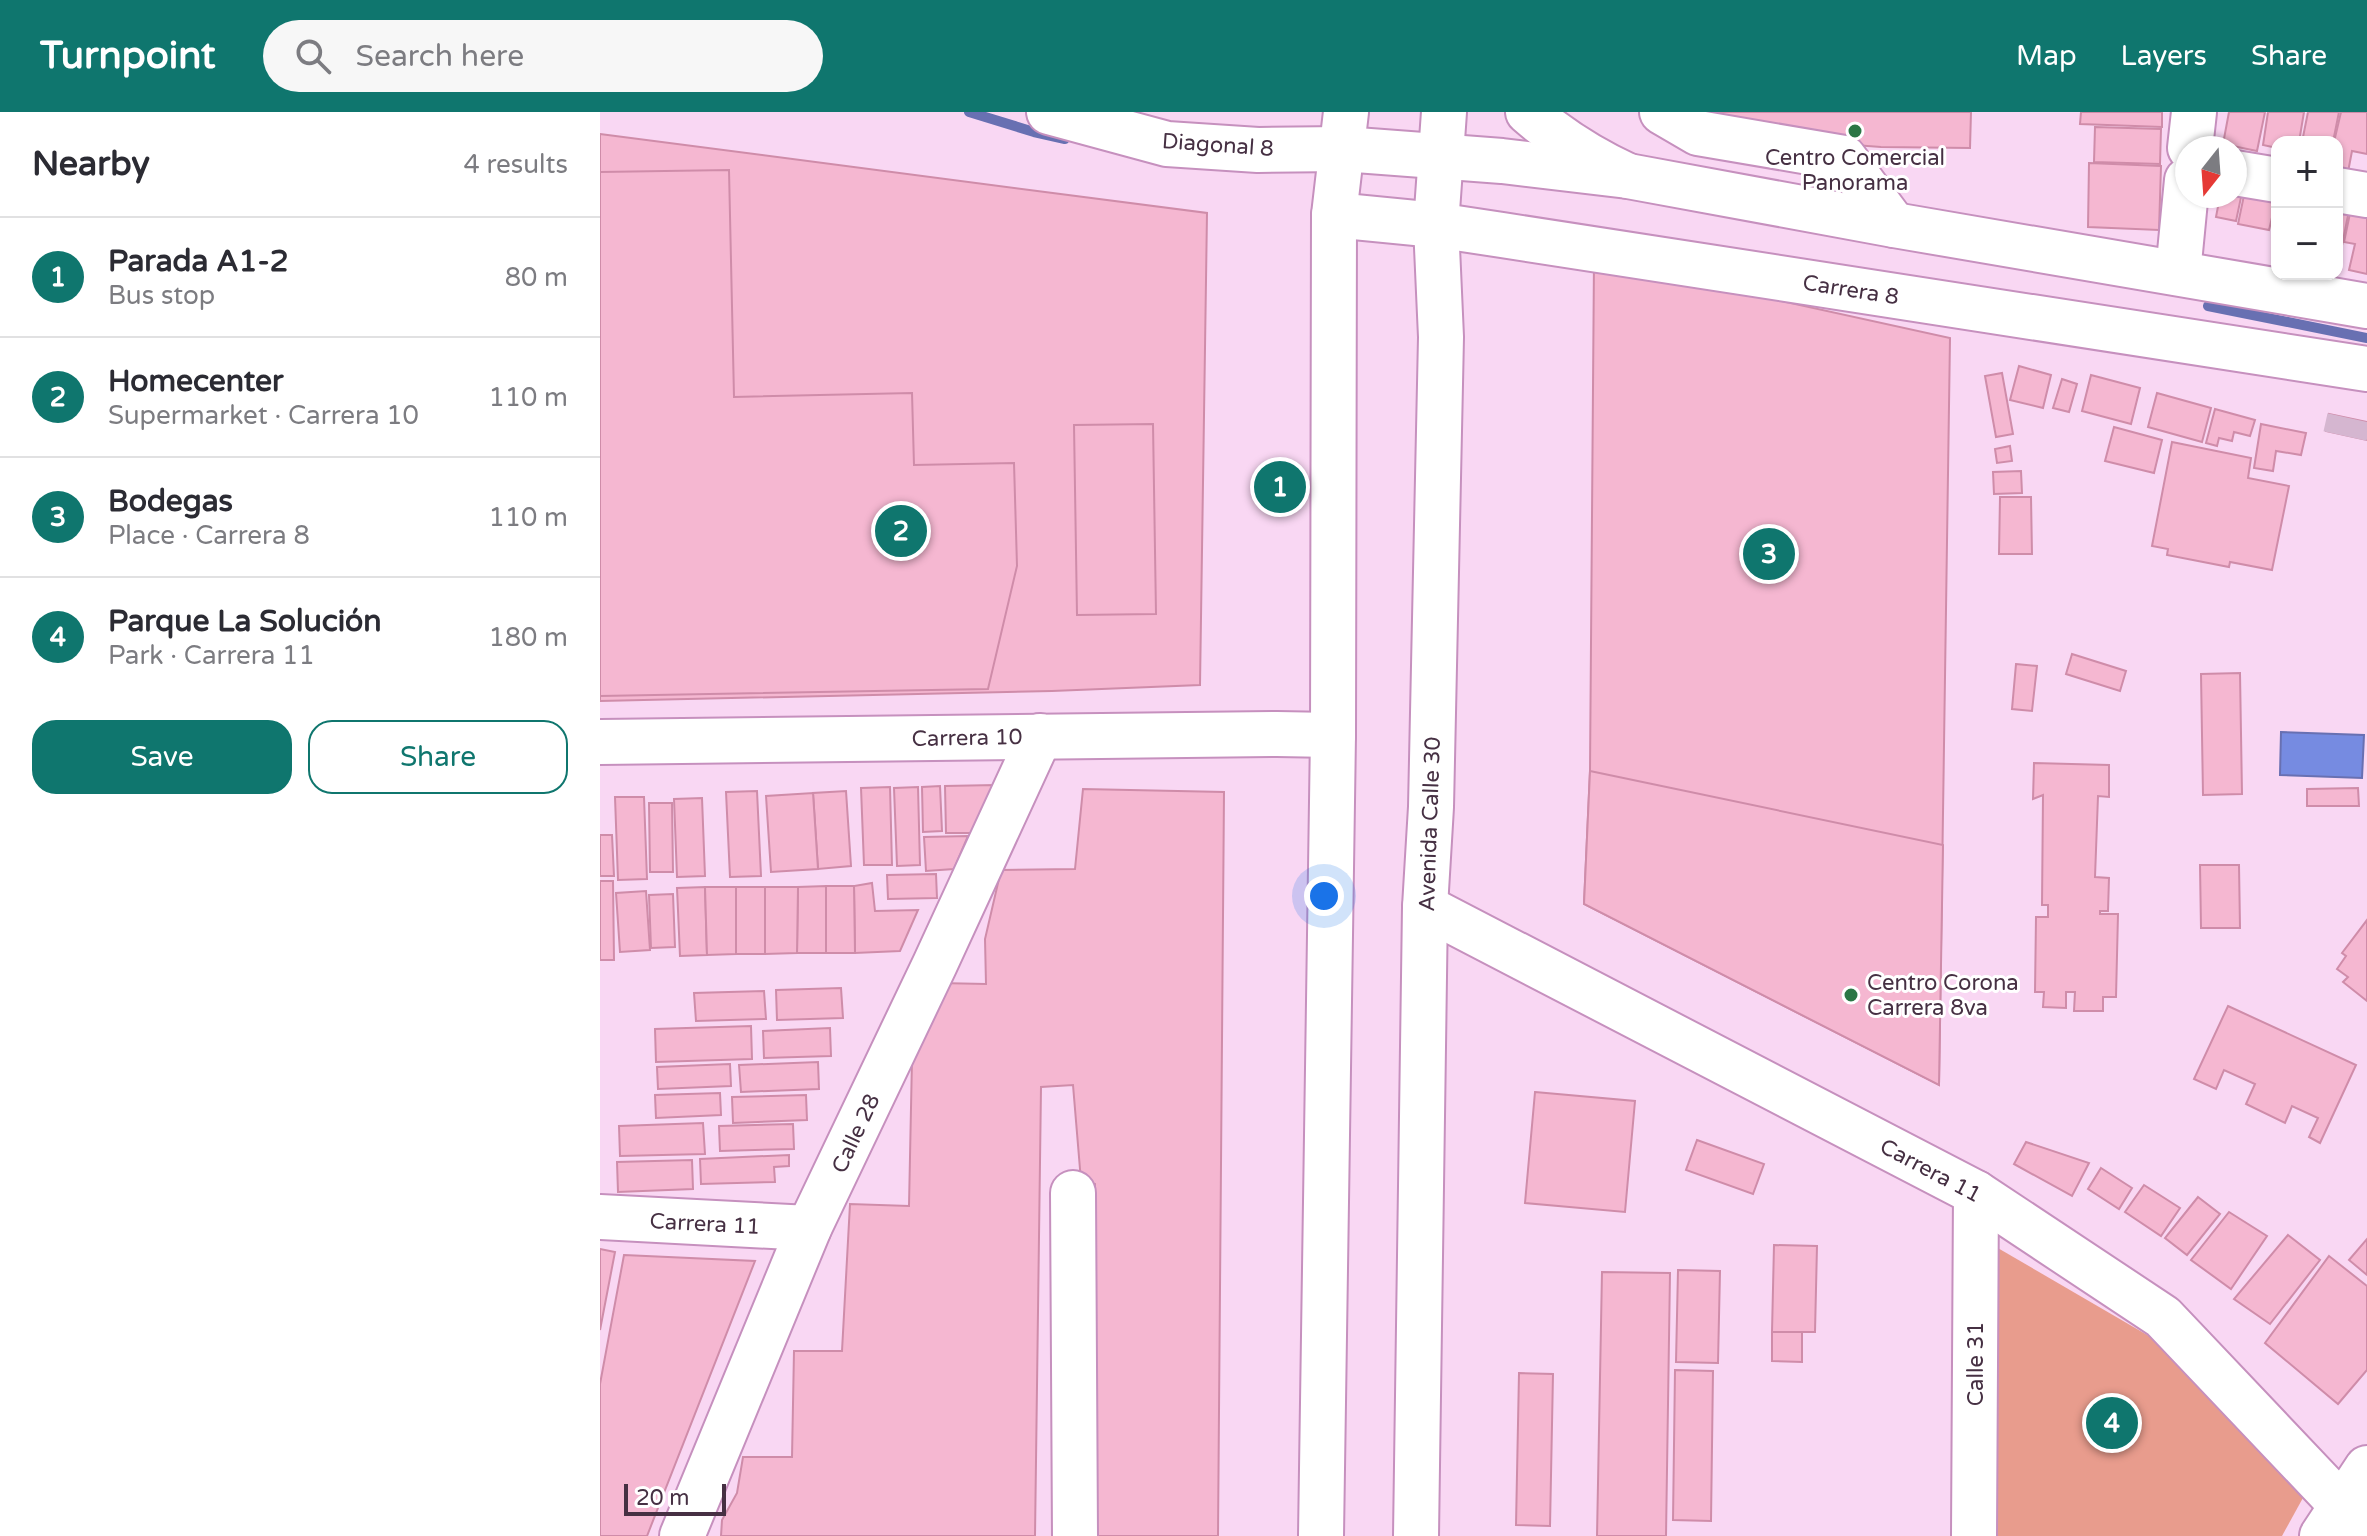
<!DOCTYPE html>
<html lang="en">
<head>
<meta charset="utf-8">
<style>
  :root { --surface:#fff; --page:#f7f7f7; --text:#2b2b33; --muted:#7c7c81; --line:#e1e1e2; --accent:#0f766e }
  body { margin:0; font-family:"Varela Round",sans-serif; background:var(--page); color:var(--text) }
  .controls { position:absolute; right:24px; top:24px; display:grid; overflow:hidden; border-radius:16px; box-shadow:0 2px 6px #0004 }
  .controls button { width:72px; height:72px; display:grid; place-items:center; padding:0; border:0; border-bottom:2px solid var(--line); background:var(--surface); color:var(--text); font:40px sans-serif }
  .compass { position:absolute; left:1575px; top:24px; width:72px; height:72px; border-radius:50%; background:var(--surface); box-shadow:0 2px 6px #0004; rotate:197deg }
  .scale { position:absolute; left:24px; bottom:20px; width:102px; box-sizing:border-box; padding-left:8px; border:4px solid #463043; border-top:0; font-size:22px; line-height:28px; white-space:nowrap; color:#463043; -webkit-text-stroke:6px #fff; paint-order:stroke }
  .you { position:absolute; left:724px; top:784px; width:28px; height:28px; margin:-20px; border:6px solid #fff; border-radius:50%; background:#1a73e8; box-shadow:0 0 0 12px #1a73e833 }
  .badge { display:grid; place-items:center; width:52px; height:52px; border-radius:50%; background:var(--accent); color:#fff; font-size:26px; font-weight:700 }
  .pin { position:absolute; translate:-50% -50%; border:4px solid #fff; box-shadow:0 2px 8px #0006 }
  .list { margin:0; padding:0; list-style:none }
  h2 { display:flex; justify-content:space-between; align-items:center; height:104px; margin:0; padding:0 32px; font-size:34px }
  h2 small { font-size:26px; font-weight:400; color:var(--muted) }
  .list li { display:grid; grid-template-columns:52px 1fr auto; gap:24px; align-items:center; box-sizing:border-box; height:120px; padding:0 32px; border-top:2px solid var(--line) }
  .list b { display:block; font-size:30px; white-space:nowrap }
  .list p { margin:0; font-size:26px; white-space:nowrap; color:var(--muted) }
  .list em { font-size:26px; font-style:normal; color:var(--muted) }
  .actions { display:flex; gap:16px; padding:24px 32px }
  .actions a { flex:1; padding:18px 0; border:2px solid var(--accent); border-radius:24px; text-align:center; font-size:28px; color:var(--accent) }
  .actions .main { background:var(--accent); color:#fff }
  .icon { flex:none; width:44px; height:44px; fill:none; stroke:currentColor; stroke-width:2; stroke-linecap:round; stroke-linejoin:round }
  .map { position:relative; flex:none; width:1767px; height:1424px; overflow:hidden }
  header { display:flex; align-items:center; gap:48px; box-sizing:border-box; height:112px; padding:0 40px; background:var(--accent); color:#fff }
  header strong { font-size:38px }
  nav { display:flex; gap:44px; margin-inline-start:auto; font-size:28px }
  .search { width:560px; height:72px; background:var(--page); display:flex; align-items:center; gap:20px; box-sizing:border-box; padding:0 28px; border-radius:44px; color:var(--muted); font-size:30px }
  main { display:flex }
  aside { flex:1; background:var(--surface) }
  .map>svg:first-child { display:block }
  .green { fill:#e89c8d }
  .water { fill:#768be1; stroke:#6870b2; stroke-width:2 }
  .lines { fill:none; stroke-linecap:round; stroke-linejoin:round }
  .stream { stroke:#6870b2; stroke-width:10 }
  .building { fill:#f5b7d1; stroke:#cf8ca9; stroke-width:2 }
  .minor-tunnel { stroke:#d5b6d0; stroke-width:44; stroke-dasharray:44 22; stroke-linecap:butt }
  .minor-casing { stroke:#c690be; stroke-width:48 }
  .highway-casing { stroke:#c690be; stroke-width:48 }
  .minor { stroke:#fff; stroke-width:44 }
  .highway { stroke:#fff; stroke-width:44 }
  .poi-dot { fill:#2b7645; stroke:#fff; stroke-width:3 }
  .labels { text-anchor:middle; stroke-width:6; stroke-linejoin:round; paint-order:stroke }
  .street-label { font-size:22px; fill:#463043; stroke:#fff }
  .poi-label { font-size:22px; fill:#463043; stroke:#fff }
</style>
</head>
<body>
<header>
<strong>Turnpoint</strong>
<div class="search"><svg class="icon" aria-label="search" viewBox="0 0 24 24"><circle cx="10" cy="10" r="6"/><path d="M15 15l6 6"/></svg>Search here</div>
<nav><a>Map</a><a>Layers</a><a>Share</a></nav>
</header>
<main>
<aside>
<h2>Nearby<small>4 results</small></h2>
<ul class="list">
<li><span class="badge">1</span><div><b>Parada A1-2</b><p>Bus stop</p></div><em>80 m</em></li>
<li><span class="badge">2</span><div><b>Homecenter</b><p>Supermarket · Carrera 10</p></div><em>110 m</em></li>
<li><span class="badge">3</span><div><b>Bodegas</b><p>Place · Carrera 8</p></div><em>110 m</em></li>
<li><span class="badge">4</span><div><b>Parque La Solución</b><p>Park · Carrera 11</p></div><em>180 m</em></li>
</ul>
<div class="actions"><a class="main">Save</a><a>Share</a></div>
</aside>
<div class="map">
<svg width="1767" height="1424" viewBox="0 0 1767 1424">
  <rect width="100%" height="100%" fill="#f9d7f3"/>
  <path class="green" d="M1384,1128l189,110 131,146 -22,40h-295z"/>
  <path class="water" d="M1681,620l83,3 -2,43 -82,-3z"/>
  <g class="lines">
    <g class="stream">
      <path d="M369,0l65,20 31,7"/>
      <path d="M1608,194l159,32"/>
    </g>
  </g>
  <g class="building">
    <path d="M1093,0h278l-1,36 -89,-1 -94,-7z"/>
    <path d="M1481,0h81v15l-82,-3z"/>
    <path d="M1629,0h36l-8,39 -34,-7z"/>
    <path d="M1668,0h36l-5,30h-22v6l-14,-3z"/>
    <path d="M1708,0h31l-6,30h-31z"/>
    <path d="M1741,0h26v42l-15,-3 -4,21 -11,-2v-28h-3z"/>
    <path d="M1495,15l66,2 -1,35 -66,-2z"/>
    <path d="M0,22l607,79 -7,472 -148,6 -452,10z"/>
    <path d="M1489,51l72,3 -2,64 -71,-3z"/>
    <path d="M129,58l5,227 178,-4 2,72 100,-2 3,103 -29,123 -388,7v-524z"/>
    <path d="M1635,69l9,2 -8,38 -20,-4 4,-21h15z"/>
    <path d="M1647,69l30,16 -8,33 -31,-6z"/>
    <path d="M1737,85l14,3 -14,71z"/>
    <path d="M1753,87l14,3v72l-18,-4 6,-26 -11,-2z"/>
    <path d="M994,148l356,78 -11,747 -355,-181 6,-133z"/>
    <path d="M1419,254l32,9 -8,33 -33,-8z"/>
    <path d="M1402,261l11,61 -17,3 -11,-61z"/>
    <path d="M1491,263l49,13 -9,36 -49,-13z"/>
    <path d="M1462,267l15,5 -8,28 -16,-4z"/>
    <path d="M1557,281l54,15 -9,34 -54,-15z"/>
    <path d="M1615,297l40,11 -5,16 -16,-4 -2,9 -13,-3 -2,8 -11,-3z"/>
    <path d="M1729,302l38,8v18l-41,-9z"/>
    <path d="M553,312l3,190 -79,1 -3,-190z"/>
    <path d="M1661,312l45,9 -5,22 -25,-4 -3,20 -19,-3z"/>
    <path d="M1514,315l48,13 -8,33 -49,-12z"/>
    <path d="M1572,330l79,16 -3,20 41,8 -17,84 -42,-8 -1,5 -62,-12 1,-6 -16,-3z"/>
    <path d="M1410,334l2,15 -15,2 -2,-14z"/>
    <path d="M1421,359l1,22 -28,1 -1,-22z"/>
    <path d="M1400,385h31l1,57h-33z"/>
    <path d="M1472,542l54,17 -6,20 -54,-17z"/>
    <path d="M1416,552l21,2 -5,45 -20,-2z"/>
    <path d="M1640,561l2,121 -39,1 -2,-121z"/>
    <path d="M1434,651l75,2v32l-11,-1 -3,81 14,1 -1,33h-8v3h18l-2,83h-13v14h-29l1,-19h-9v16l-23,-1 1,-15h-9l1,-75h12v-12h-6l1,-110 -10,4z"/>
    <path d="M990,659l353,74 -4,240 -355,-181z"/>
    <path d="M395,673l-19,48h-30l-1,-47z"/>
    <path d="M340,674l2,45 -19,1 -1,-45z"/>
    <path d="M290,675l2,78h-28l-3,-77z"/>
    <path d="M318,675l2,78 -23,1 -3,-78z"/>
    <path d="M1758,676l1,18h-52v-17z"/>
    <path d="M483,677l141,3 -6,744h-122l-1,-352 -14,-3 -8,-96 -32,2 -6,449h-314l1,-16 15,-27 6,-36h49l2,-106h48l8,-147 59,2 3,-147 27,-76 47,1 -1,-45 16,-69 74,-1z"/>
    <path d="M157,679l4,85 -31,1 -4,-85z"/>
    <path d="M246,679l5,75 -33,3 -5,-76z"/>
    <path d="M213,681l5,76 -47,3 -5,-76z"/>
    <path d="M15,685h29l3,82 -29,1z"/>
    <path d="M102,686l3,78 -28,1 -3,-78z"/>
    <path d="M49,691h23l1,69h-23z"/>
    <path d="M0,723h12l2,41h-14z"/>
    <path d="M368,724l-14,33 -28,2 -2,-34z"/>
    <path d="M1600,753h39l1,63h-39z"/>
    <path d="M336,762l1,24 -49,1 -1,-24z"/>
    <path d="M0,769h13l1,79h-14z"/>
    <path d="M272,771l3,28 43,-1 -18,41 -45,2 -1,-67z"/>
    <path d="M226,774v67h-29l1,-66z"/>
    <path d="M226,774h28l1,67h-29z"/>
    <path d="M105,775l2,68 -27,1 -3,-68z"/>
    <path d="M105,775h31v67l-29,1z"/>
    <rect x="136" y="775" width="29" height="67"/>
    <path d="M165,775h33l-1,66 -32,1z"/>
    <path d="M46,779l4,59 -30,2 -4,-59z"/>
    <path d="M73,782l2,53 -24,1 -2,-53z"/>
    <path d="M1767,808v81l-24,-19 5,-5 -11,-8 9,-13 -4,-3z"/>
    <path d="M241,876l2,30 -66,2 -1,-30z"/>
    <path d="M164,879l2,28 -70,2 -2,-28z"/>
    <path d="M1628,894l128,59 -36,78 -11,-6 9,-19 -26,-12 -7,17 -39,-19 9,-20 -31,-14 -8,19 -22,-10z"/>
    <path d="M151,914l1,33 -96,3 -1,-33z"/>
    <path d="M230,916l1,28 -67,2 -1,-27z"/>
    <path d="M218,950l1,27 -78,3 -2,-27z"/>
    <path d="M130,952l1,22 -73,3 -1,-22z"/>
    <path d="M935,980l100,9 -10,111 -100,-9z"/>
    <path d="M120,981l1,22 -65,3 -1,-23z"/>
    <path d="M206,983l1,25 -74,3 -1,-26z"/>
    <path d="M103,1011l2,31 -85,2 -1,-30z"/>
    <path d="M193,1012l1,25 -74,2 -1,-25z"/>
    <path d="M1097,1028l67,24 -11,30 -67,-24z"/>
    <path d="M1426,1030l63,21 -17,33 -58,-32z"/>
    <path d="M189,1043v11l-15,1 1,15 -74,2 -1,-25z"/>
    <path d="M92,1048l1,29 -75,3 -1,-30z"/>
    <path d="M1501,1056l31,20 -13,21 -31,-20z"/>
    <path d="M1544,1073l36,23 -19,28 -36,-24z"/>
    <path d="M1598,1085l22,17 -33,41 -22,-17z"/>
    <path d="M1629,1100l38,24 -36,53 -40,-29z"/>
    <path d="M1688,1123l32,25 -50,64 -36,-25z"/>
    <path d="M1767,1127v36l-18,-15z"/>
    <path d="M1174,1133l43,1 -2,86h-43z"/>
    <path d="M0,1137l15,3 -15,78z"/>
    <path d="M24,1143l131,6 -108,275h-47v-152z"/>
    <path d="M1729,1144l38,30v84l-29,34 -73,-61z"/>
    <path d="M1078,1158l42,1 -2,92 -42,-1z"/>
    <path d="M1002,1160l68,1 -4,263h-69z"/>
    <path d="M1172,1220h30v30l-30,-1z"/>
    <path d="M1075,1258l38,1 -2,150 -38,-1z"/>
    <path d="M919,1261l34,1 -3,152 -34,-1z"/>
  </g>
  <g class="lines">
    <path class="minor-tunnel" d="M1745,324l4,-18"/>
    <defs>
      <g id="minor">
        <path d="M449,0l118,32 91,6 85,-1 159,12 126,15 266,49 473,81"/>
        <path d="M1062,0l36,21 146,25 50,67"/>
        <path d="M1590,36l4,-36"/>
        <path d="M1635,61l42,7"/>
        <path d="M1737,78l30,5"/>
        <path d="M734,103l102,10 66,10 865,134"/>
        <path d="M1578,161l9,-93"/>
        <path d="M0,630l677,-8 56,1"/>
        <path d="M825,795l551,286 187,124 204,215"/>
        <path d="M473,1081l2,343"/>
        <path d="M0,1105l209,11"/>
        <path d="M82,1424l127,-308 126,-264 105,-228"/>
        <path d="M1374,1424l2,-343"/>
        <path d="M1722,1424l45,-68"/>
      </g>
      <g id="highway">
        <path d="M928,0c31,27 63,47 100,64"/>
        <path d="M721,1424l12,-801 1,-520 12,-103"/>
        <path d="M816,1424l9,-629 6,-100 10,-470 -5,-112 8,-113"/>
      </g>
    </defs>
    <use href="#minor" class="minor-casing"/>
    <use href="#highway" class="highway-casing"/>
    <use href="#minor" class="minor"/>
    <use href="#highway" class="highway"/>
  </g>
  <g class="poi-dot">
    <circle cx="1255" cy="19" r="8"/>
    <circle cx="1251" cy="883" r="8"/>
  </g>
  <g class="labels">
    <g class="street-label">
      <text transform="translate(618 32) rotate(4)" y="8">Diagonal 8</text>
      <text transform="translate(1251 177) rotate(9)" y="8">Carrera 8</text>
      <text transform="translate(367 625) rotate(-1)" y="8">Carrera 10</text>
      <text transform="translate(829 712) rotate(-88)" y="8">Avenida Calle 30</text>
      <text transform="translate(255 1021) rotate(-65)" y="8">Calle 28</text>
      <text transform="translate(1331 1058) rotate(28)" y="8">Carrera 11</text>
      <text transform="translate(105 1111) rotate(3)" y="8">Carrera 11</text>
      <text transform="translate(1375 1252) rotate(-90)" y="8">Calle 31</text>
    </g>
    <g class="poi-label">
      <text x="1255" y="53">Centro Comercial<tspan x="1255" dy="25">Panorama</tspan></text>
      <text x="1267" y="878" text-anchor="start">Centro Corona<tspan x="1267" dy="25">Carrera 8va</tspan></text>
    </g>
  </g>
</svg>
<div class="controls">
<button>+</button>
<button>−</button>
</div>
<svg class="compass" viewBox="-18 -18 36 36"><path d="M0-13l5 13h-10z" fill="#e53935"/><path d="M0 13l5-13h-10z" fill="#7c7c81"/></svg>
<div class="scale">20 m</div>
<div class="you"></div>
<div class="pin badge" style="left:680px;top:375px">1</div>
<div class="pin badge" style="left:301px;top:419px">2</div>
<div class="pin badge" style="left:1169px;top:442px">3</div>
<div class="pin badge" style="left:1512px;top:1311px">4</div>
</div>
</main>
</body>
</html>
